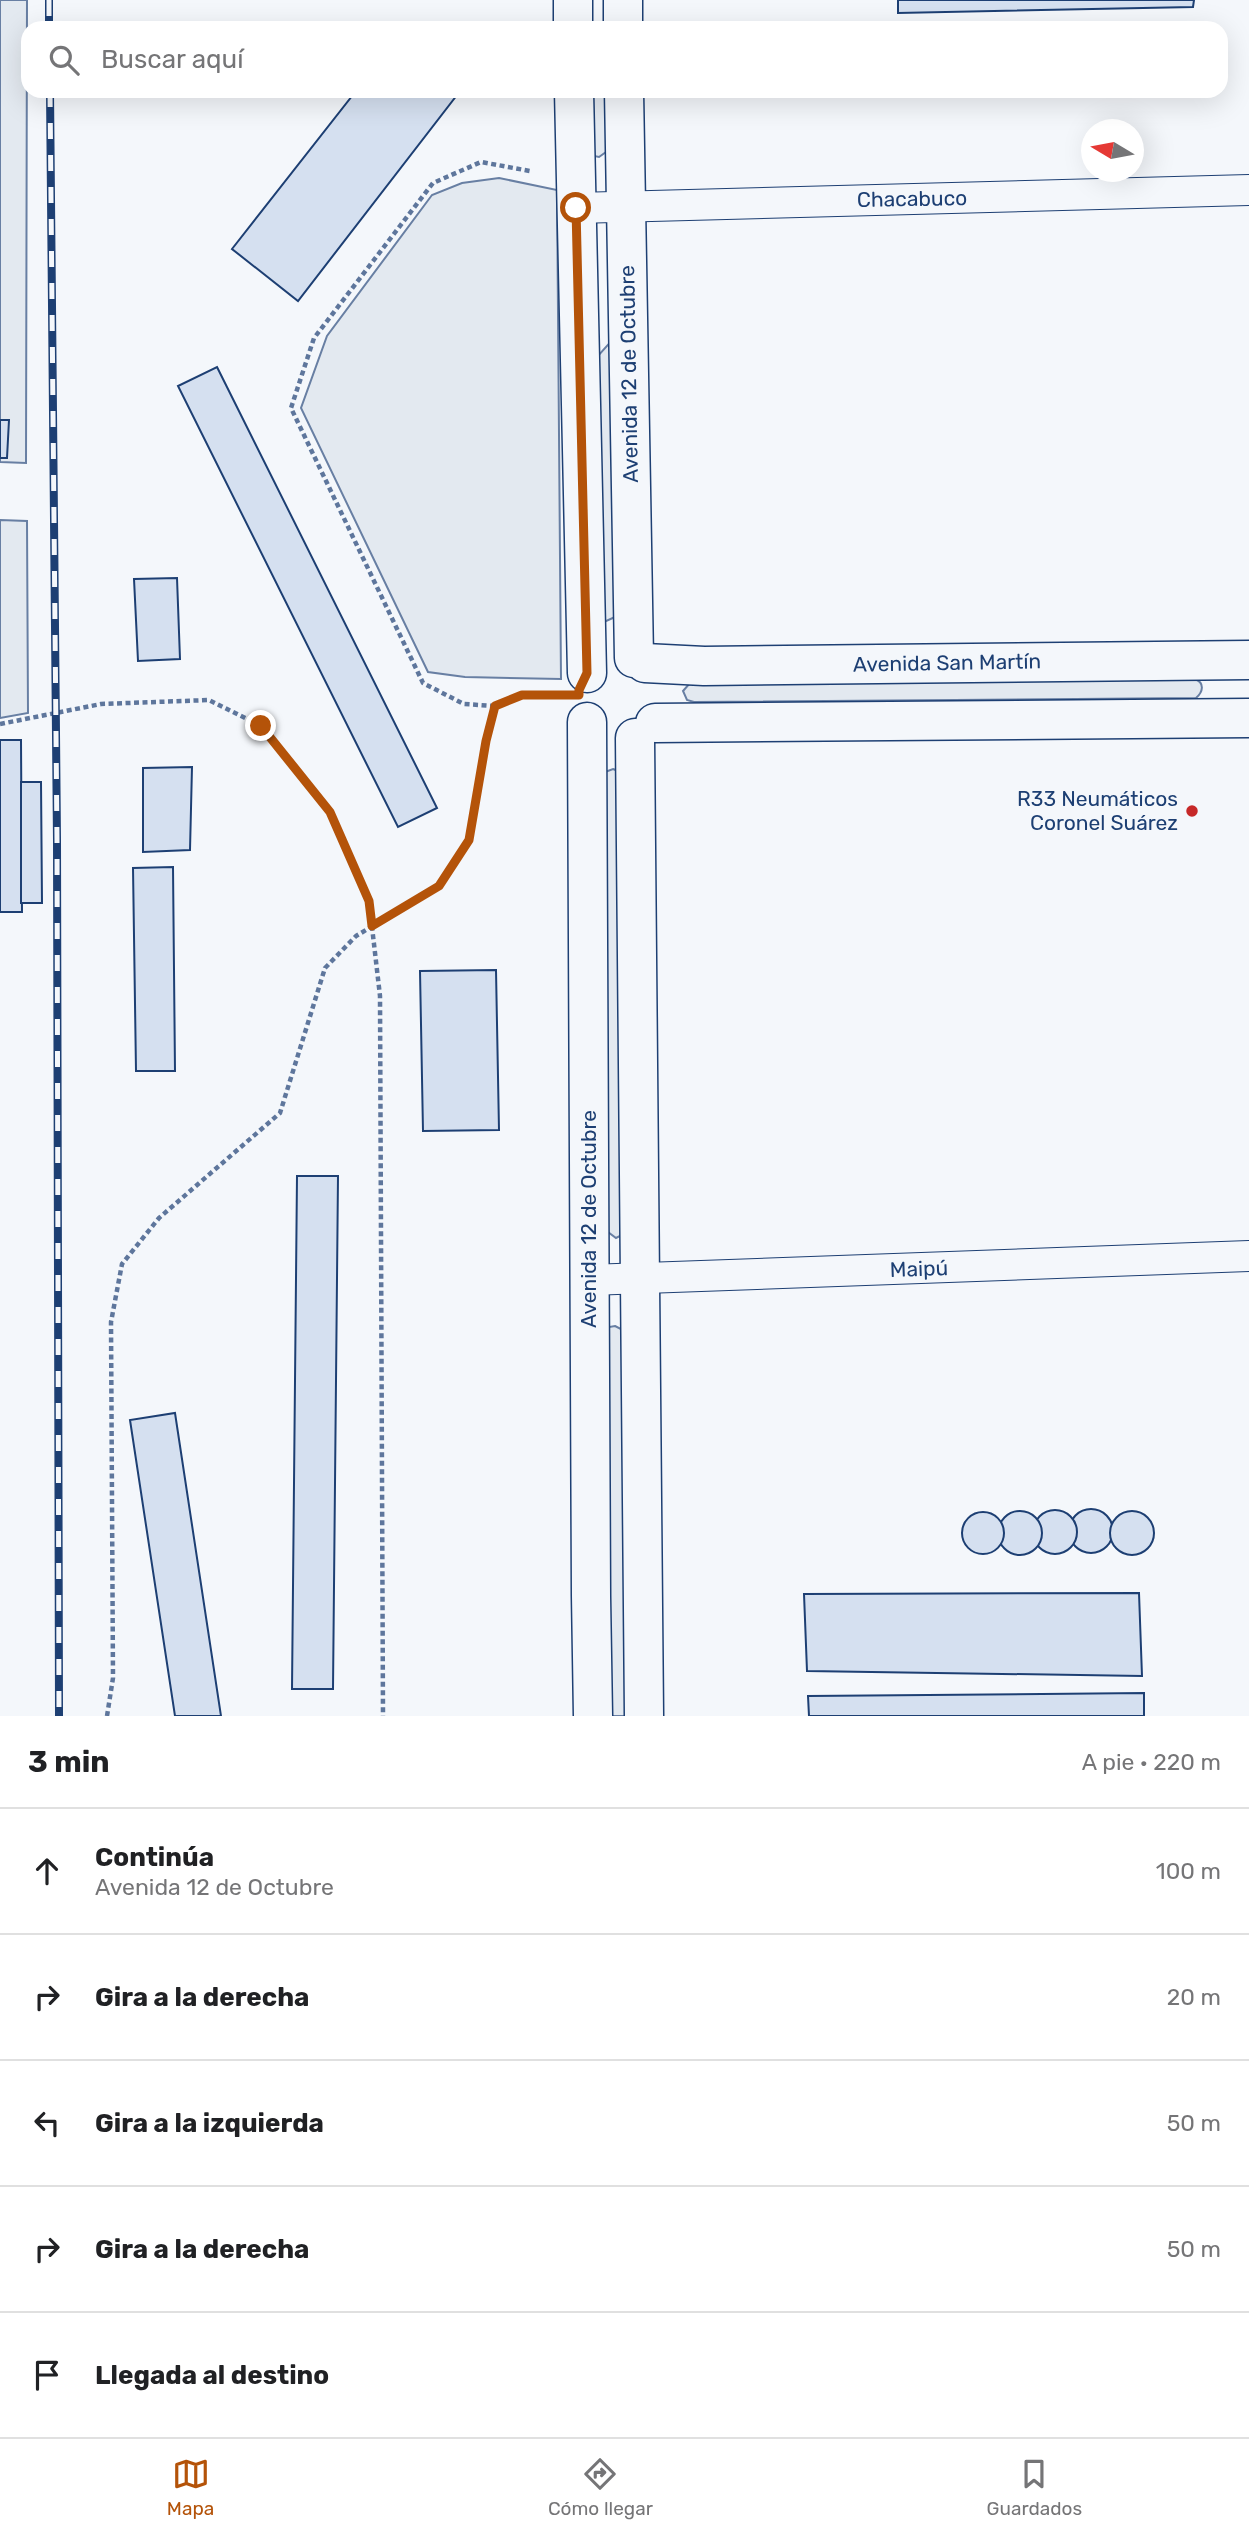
<!DOCTYPE html>
<html lang="es">
<head>
<meta charset="utf-8">
<style>
  :root { --surface:#fff; --page:#f6f6f6; --text:#202124; --muted:#757577; --line:#e0e0e0; --accent:#b45309 }
  body { margin:0; font-family:Rubik,sans-serif; background:var(--page); color:var(--text) }
  .compass { position:absolute; left:1081px; top:119px; width:63px; height:63px; border-radius:50%; background:var(--surface); box-shadow:0 7px 28px #0002; rotate:280deg }
  .stop { position:absolute; width:21px; height:21px; margin:-16px; border:5px solid #b45309; border-radius:50%; background:#fff }
  .stop.end { background:#b45309; border-color:#fff; box-shadow:0 2px 7px #0008 }
  .list { margin:0; padding:0; list-style:none }
  h2 { display:flex; justify-content:space-between; align-items:center; height:91px; margin:0; padding:0 28px; font-size:30px }
  h2 small { font-size:23px; font-weight:400; color:var(--muted) }
  .list li { display:grid; grid-template-columns:46px 1fr auto; gap:21px; align-items:center; box-sizing:border-box; height:126px; padding:0 28px; border-top:2px solid var(--line) }
  .list b { display:block; font-size:26px; white-space:nowrap }
  .list p { margin:0; font-size:23px; white-space:nowrap; color:var(--muted) }
  .list em { font-size:23px; font-style:normal; color:var(--muted) }
  .icon { flex:none; width:38px; height:38px; fill:none; stroke:currentColor; stroke-width:2; stroke-linecap:round; stroke-linejoin:round }
  .map { position:relative; flex:none; width:1249px; height:1716px; overflow:hidden }
  .search { position:absolute; background:var(--surface); box-shadow:0 7px 28px #0002; left:21px; right:21px; top:21px; height:77px; display:flex; align-items:center; gap:18px; box-sizing:border-box; padding:0 24px; border-radius:21px; color:var(--muted); font-size:26px }
  .sheet { height:721px; background:var(--surface) }
  nav { display:flex; justify-content:space-around; align-items:center; box-sizing:border-box; height:98px; border-top:2px solid var(--line); background:var(--surface); font-size:19px; color:var(--muted) }
  nav a { display:grid; justify-items:center; gap:4px }
  nav .on { color:var(--accent) }
  .map>svg:first-child { display:block }
  .green { fill:#e3e9f0; stroke:#687fa3; stroke-width:2 }
  .building { fill:#d5e0f0; stroke:#1d3f73; stroke-width:2 }
  .lines { fill:none; stroke-linecap:round; stroke-linejoin:round }
  .minor-casing { stroke:#1d3f73; stroke-width:32 }
  .secondary-casing { stroke:#1d3f73; stroke-width:41 }
  .path { stroke:#5e769c; stroke-width:4.5; stroke-dasharray:5 3.5; stroke-linecap:butt }
  .minor { stroke:#f4f7fb; stroke-width:30 }
  .secondary { stroke:#f4f7fb; stroke-width:38 }
  .rail-casing { stroke:#1d3f73; stroke-width:8 }
  .rail { stroke:#f4f7fb; stroke-width:5; stroke-dasharray:16; stroke-linecap:butt }
  .route { stroke:#b45309; stroke-width:9 }
  .poi-dot { fill:#c62828; stroke:#f4f7fb; stroke-width:2.5 }
  .labels { text-anchor:middle; stroke-width:5; stroke-linejoin:round; paint-order:stroke }
  .street-label { font-size:21px; fill:#1d3f73; stroke:#f4f7fb }
  .poi-label { font-size:21px; fill:#1d3f73; stroke:#f4f7fb; text-anchor:end }
</style>
</head>
<body>
<div class="map">
<svg width="1249" height="1716" viewBox="0 0 1249 1716">
  <rect width="100%" height="100%" fill="#f4f7fb"/>
  <g class="green">
    <path d="M0,0h27l-1,463 -26,-1z"/>
    <path d="M589,91h17v61l-7,5 -5,-1z"/>
    <path d="M499,178l58,12 4,489 -96,-2 -37,-5 -127,-264 26,-72 105,-141 30,-12z"/>
    <path d="M614,338l1,279 -11,5 -8,-264z"/>
    <path d="M0,520l27,1 1,192 -28,5z"/>
    <path d="M1195,679c10,4 8,13 1,19l-502,4 -7,-2 -4,-9 7,-8z"/>
    <path d="M613,769l5,2 4,464 -6,3 -8,-6 -3,-460z"/>
    <path d="M615,1326l8,4 3,386h-18l1,-389z"/>
  </g>
  <g class="building">
    <path d="M898,0h296l-1,7 -295,6z"/>
    <path d="M356,91h95l6,4 -159,206 -66,-52z"/>
    <path d="M217,367l220,441 -39,19 -220,-441z"/>
    <path d="M0,420h9l-2,38h-7z"/>
    <path d="M177,578l3,81 -42,2 -4,-82z"/>
    <path d="M0,740h21l1,172h-22z"/>
    <path d="M192,767l-2,83 -47,2v-84z"/>
    <path d="M21,782h20l1,121h-21z"/>
    <path d="M173,867l2,204h-39l-3,-203z"/>
    <path d="M496,970l3,160 -76,1 -3,-160z"/>
    <path d="M297,1176h41l-5,513h-41z"/>
    <path d="M175,1413l46,303h-46l-45,-296z"/>
    <circle cx="1091" cy="1531" r="22"/>
    <circle cx="1055" cy="1532" r="22"/>
    <circle cx="1020" cy="1533" r="22"/>
    <circle cx="1132" cy="1533" r="22"/>
    <circle cx="983" cy="1533" r="21"/>
    <path d="M1139,1593l3,83 -335,-5 -3,-77z"/>
    <path d="M1144,1693v23h-335l-1,-20z"/>
  </g>
  <g class="lines">
    <defs>
      <g id="minor">
        <path d="M576,208l673,-18"/>
        <path d="M589,1280l660,-24"/>
      </g>
      <g id="secondary">
        <path d="M573,0v28"/>
        <path d="M623,0v28"/>
        <path d="M574,91l13,582"/>
        <path d="M624,91l10,567"/>
        <path d="M645,663l59,3 545,-6"/>
        <path d="M587,722l4,874 2,120"/>
        <path d="M655,723l594,-5"/>
        <path d="M635,738l9,978"/>
      </g>
    </defs>
    <use href="#minor" class="minor-casing"/>
    <use href="#secondary" class="secondary-casing"/>
    <g class="path">
      <path d="M495,706l-31,-2 -41,-21 -132,-275 23,-70 119,-155 48,-21 49,9"/>
      <path d="M0,724l101,-20 108,-4 52,26 69,86 39,89 11,95 3,720"/>
      <path d="M107,1716l6,-38 -2,-356 11,-58 37,-46 121,-105 45,-145 31,-32 83,-50 30,-46 18,-99 8,-35 27,-11h39"/>
    </g>
    <use href="#minor" class="minor"/>
    <use href="#secondary" class="secondary"/>
    <defs>
      <g id="rail">
        <path d="M49,0v28"/>
        <path d="M50,91l7,750 2,875"/>
      </g>
    </defs>
    <use href="#rail" class="rail-casing"/>
    <use href="#rail" class="rail"/>
  </g>
  <g class="lines">
    <path class="route" d="M261,726l69,86 39,89 3,25 67,-40 30,-46 17,-99 9,-35 27,-11h57v-5l8,-17 -11,-465"/>
  </g>
  <circle class="poi-dot" cx="1192" cy="811" r="7"/>
  <g class="labels">
    <g class="street-label">
      <text transform="translate(912 199) rotate(-1)" y="7">Chacabuco</text>
      <text transform="translate(629 374) rotate(-91)" y="7">Avenida 12 de Octubre</text>
      <text transform="translate(947 663) rotate(-1)" y="7">Avenida San Martín</text>
      <text transform="translate(589 1219) rotate(-90)" y="7">Avenida 12 de Octubre</text>
      <text transform="translate(919 1269) rotate(-2)" y="7">Maipú</text>
    </g>
    <g class="poi-label">
      <text x="1178" y="806">R33 Neumáticos<tspan x="1178" dy="24">Coronel Suárez</tspan></text>
    </g>
  </g>
</svg>
<svg class="compass" viewBox="-18 -18 36 36"><path d="M0-13l5 13h-10z" fill="#e53935"/><path d="M0 13l5-13h-10z" fill="#757577"/></svg>
<div class="stop" style="left:576px;top:208px"></div>
<div class="stop end" style="left:261px;top:726px"></div>
<div class="search"><svg class="icon" aria-label="search" viewBox="0 0 24 24"><circle cx="10" cy="10" r="6"/><path d="M15 15l6 6"/></svg>Buscar aquí</div>
</div>
<section class="sheet">
<h2>3 min<small>A pie · 220 m</small></h2>
<ul class="list">
<li><svg class="icon" aria-label="ahead" viewBox="0 0 24 24"><path d="M12 20V5M6 11l6-6 6 6"/></svg><div><b>Continúa</b><p>Avenida 12 de Octubre</p></div><em>100 m</em></li>
<li><svg class="icon" aria-label="right" viewBox="0 0 24 24"><path d="M7 20v-9h11M14 6l5 5-5 5"/></svg><div><b>Gira a la derecha</b></div><em>20 m</em></li>
<li><svg class="icon" aria-label="left" viewBox="0 0 24 24"><path d="M17 20v-9H6M10 6l-5 5 5 5"/></svg><div><b>Gira a la izquierda</b></div><em>50 m</em></li>
<li><svg class="icon" aria-label="right" viewBox="0 0 24 24"><path d="M7 20v-9h11M14 6l5 5-5 5"/></svg><div><b>Gira a la derecha</b></div><em>50 m</em></li>
<li><svg class="icon" aria-label="arrive" viewBox="0 0 24 24"><path d="M6 21V4h12l-3 4 3 4H6"/></svg><div><b>Llegada al destino</b></div></li>
</ul>
</section>
<nav>
<a class="on"><svg class="icon" aria-label="map" viewBox="0 0 24 24"><path d="M3 6l6-2 6 2 6-2v14l-6 2-6-2-6 2zM9 4v14M15 6v14"/></svg>Mapa</a>
<a><svg class="icon" aria-label="directions" viewBox="0 0 24 24"><path d="M12 3l9 9-9 9-9-9zM9 14v-3h6M13 9l2 2-2 2"/></svg>Cómo llegar</a>
<a><svg class="icon" aria-label="saved" viewBox="0 0 24 24"><path d="M7 4h10v16l-5-4-5 4z"/></svg>Guardados</a>
</nav>
</body>
</html>
